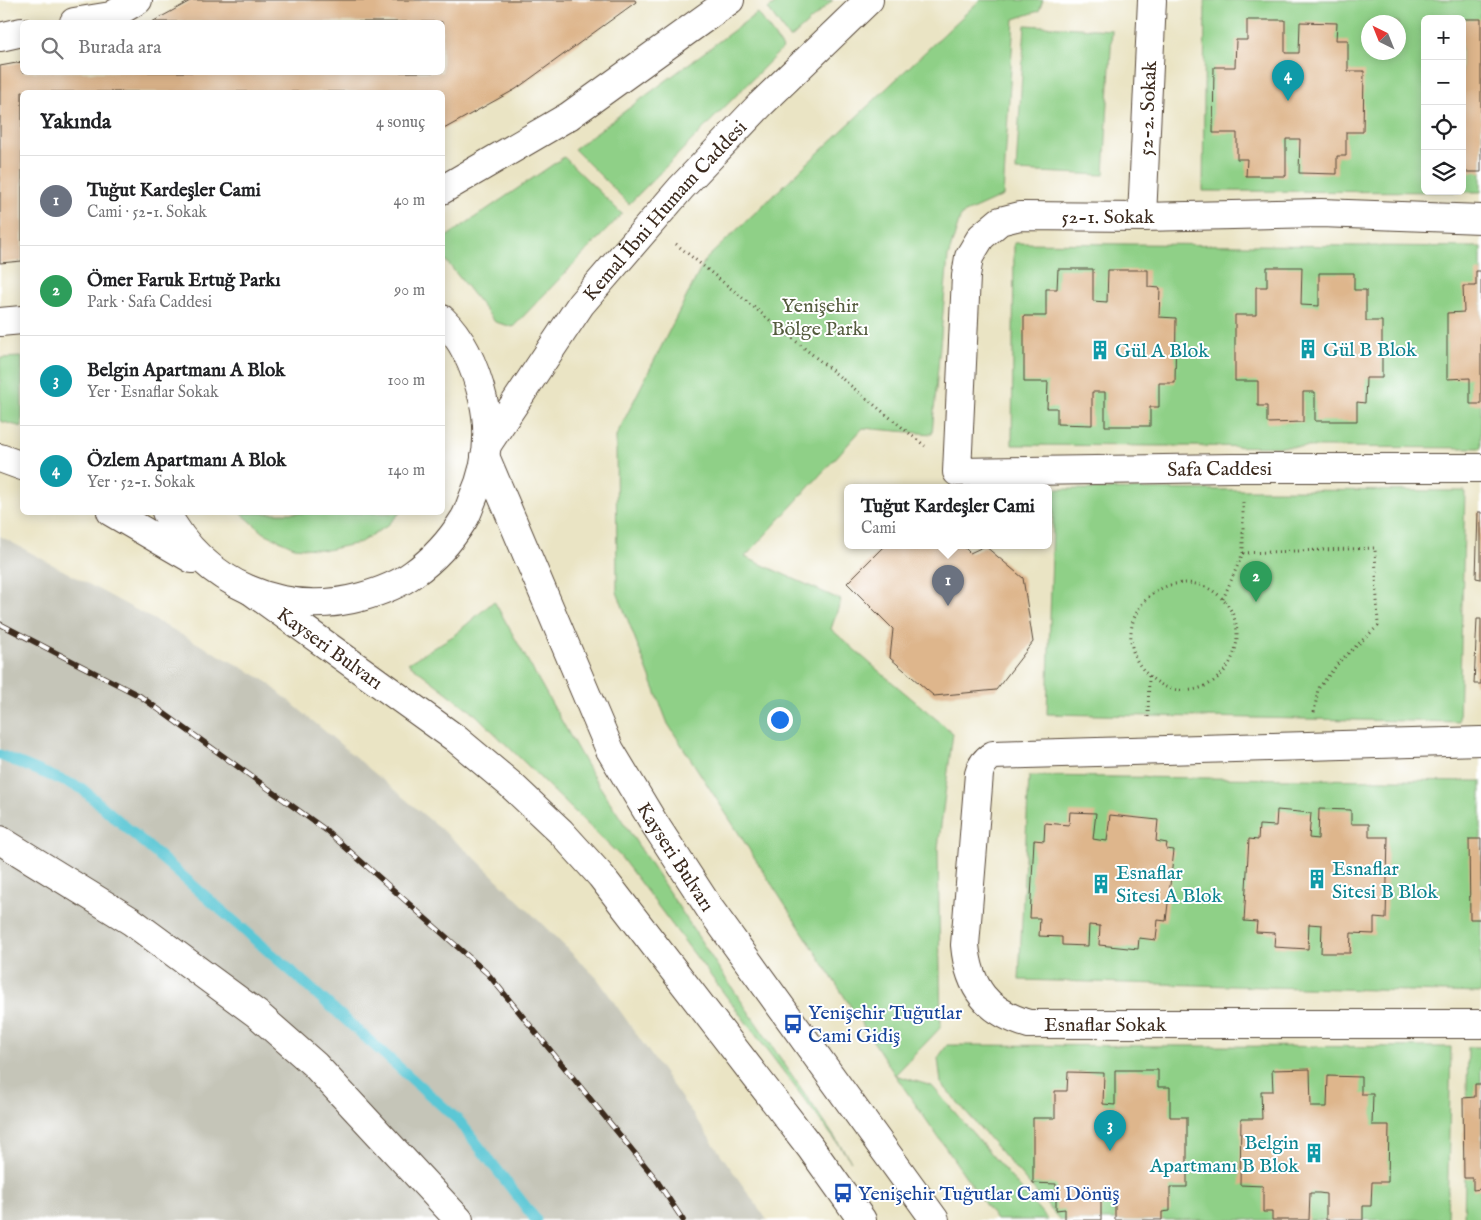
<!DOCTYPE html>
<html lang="tr">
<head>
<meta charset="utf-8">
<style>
  :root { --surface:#fff; --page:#f2f2f2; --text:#202124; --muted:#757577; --line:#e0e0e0; --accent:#0f766e }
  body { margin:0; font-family:"IM FELL English",serif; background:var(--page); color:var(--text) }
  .controls { position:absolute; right:15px; top:15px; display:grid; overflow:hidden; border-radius:8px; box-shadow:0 2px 12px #0003 }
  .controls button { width:45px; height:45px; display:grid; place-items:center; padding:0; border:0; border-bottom:1px solid var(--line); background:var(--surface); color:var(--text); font:25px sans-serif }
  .compass { position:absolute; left:1361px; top:15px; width:45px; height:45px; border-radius:50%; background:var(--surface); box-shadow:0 2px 12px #0003; rotate:317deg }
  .you { position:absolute; left:779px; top:719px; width:18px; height:18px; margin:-12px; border:4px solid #fff; border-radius:50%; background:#1a73e8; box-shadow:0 0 0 8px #1a73e833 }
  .badge { display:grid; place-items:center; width:32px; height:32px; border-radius:50%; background:var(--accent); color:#fff; font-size:16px; font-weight:700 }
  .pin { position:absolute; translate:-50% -41px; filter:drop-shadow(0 1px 2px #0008) }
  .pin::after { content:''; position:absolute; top:26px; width:18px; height:15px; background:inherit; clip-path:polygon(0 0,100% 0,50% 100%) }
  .popup { position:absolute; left:844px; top:484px; width:208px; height:65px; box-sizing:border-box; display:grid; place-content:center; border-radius:8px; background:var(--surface); filter:drop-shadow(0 1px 4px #0005); font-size:16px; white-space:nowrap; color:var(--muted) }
  .popup b { font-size:19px; color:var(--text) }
  .popup::after { content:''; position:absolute; left:50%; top:100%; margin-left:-10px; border:10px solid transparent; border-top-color:var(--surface) }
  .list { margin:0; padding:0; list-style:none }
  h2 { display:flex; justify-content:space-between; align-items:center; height:65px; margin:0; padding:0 20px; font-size:21px }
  h2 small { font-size:16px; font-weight:400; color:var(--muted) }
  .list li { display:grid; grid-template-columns:32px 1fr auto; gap:15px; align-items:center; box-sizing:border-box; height:90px; padding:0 20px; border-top:1px solid var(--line) }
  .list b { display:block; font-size:19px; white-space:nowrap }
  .list p { margin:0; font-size:16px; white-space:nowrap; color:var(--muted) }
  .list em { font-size:16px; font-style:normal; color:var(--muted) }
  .icon { flex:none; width:28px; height:28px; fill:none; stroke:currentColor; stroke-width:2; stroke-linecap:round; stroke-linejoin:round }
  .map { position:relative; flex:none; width:1481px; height:1220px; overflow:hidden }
  .search { position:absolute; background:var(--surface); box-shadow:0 2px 12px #0003; left:20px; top:20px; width:425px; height:55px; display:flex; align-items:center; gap:12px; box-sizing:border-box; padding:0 18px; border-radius:8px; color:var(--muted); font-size:19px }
  .panel { position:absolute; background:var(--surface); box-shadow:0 2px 12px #0003; left:20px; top:90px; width:425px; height:425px; border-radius:8px }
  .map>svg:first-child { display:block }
  .industrial { fill:#c5c5b8 }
  .green { fill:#8fd087; stroke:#657d52; fill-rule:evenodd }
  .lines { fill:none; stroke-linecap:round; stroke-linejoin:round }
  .stream { stroke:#5cc7d5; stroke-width:11 }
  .building { fill:#deb68c }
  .street-casing { stroke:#554637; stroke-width:30 }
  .primary-casing { stroke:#554637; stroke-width:30 }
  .path { stroke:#554637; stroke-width:3; stroke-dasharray:1 4; stroke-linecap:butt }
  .street { stroke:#fff; stroke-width:28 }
  .primary { stroke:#fff; stroke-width:28 }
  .rail-casing { stroke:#3b2a1e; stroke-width:5.5 }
  .rail { stroke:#fff; stroke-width:4; stroke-dasharray:11; stroke-linecap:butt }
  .labels { text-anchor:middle; stroke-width:4; stroke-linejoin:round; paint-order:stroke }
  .street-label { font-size:20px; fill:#3b2a1e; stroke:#fff }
  .park-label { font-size:20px; fill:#545c3e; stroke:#fff }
  .culture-label { font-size:20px; fill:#0d838f; stroke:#fff; text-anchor:start }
  .transit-label { font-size:20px; fill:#164399; stroke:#fff; text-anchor:start }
</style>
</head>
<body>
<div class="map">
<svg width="1481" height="1220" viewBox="0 0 1481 1220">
  <rect width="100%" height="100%" fill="#fff"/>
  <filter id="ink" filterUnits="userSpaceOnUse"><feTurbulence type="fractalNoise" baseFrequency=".02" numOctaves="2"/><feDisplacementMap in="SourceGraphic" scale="10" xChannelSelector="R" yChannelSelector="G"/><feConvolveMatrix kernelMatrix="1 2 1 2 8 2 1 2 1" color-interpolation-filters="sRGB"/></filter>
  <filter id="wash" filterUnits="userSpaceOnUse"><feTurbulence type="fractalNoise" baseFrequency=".0096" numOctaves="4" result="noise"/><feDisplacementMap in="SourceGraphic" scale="20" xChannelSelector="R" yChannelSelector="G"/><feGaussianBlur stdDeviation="1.12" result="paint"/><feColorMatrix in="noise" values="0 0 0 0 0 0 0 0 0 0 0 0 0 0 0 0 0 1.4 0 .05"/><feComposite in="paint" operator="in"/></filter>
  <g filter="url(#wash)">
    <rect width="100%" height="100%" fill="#eae4c4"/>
    <path class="industrial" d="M0,536l263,143 212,179 122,120 170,242h-767z"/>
    <g class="green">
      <path d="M780,0h53l-43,39 -22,-30z"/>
      <path d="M980,0h63l-4,11 -25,8 -11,177 -42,19 -13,42 -16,177 -69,-6 -118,129 96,43 -10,29 49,43 73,61 -15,115 3,179 -46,48 37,11 116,134h-52l-101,-145 -227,-351 -51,-132 -1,-156 89,-176z"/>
      <path d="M1205,0h276v192l-278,-1zM1425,19h37v172h-37zM1368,22h30v30h-30z"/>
      <path d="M757,13l26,35 -154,156 -55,-55z"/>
      <path d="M1025,25l87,5 -8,145 -88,-4z"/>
      <path d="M564,157l58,57 -109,113 -18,-5 -52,-65v-18z"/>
      <path d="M1014,243l467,4v201l-469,-3z"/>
      <path d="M22,357v70l-22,-6v-63z"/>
      <path d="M1054,489l411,2 -6,231 -412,-8z"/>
      <path d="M241,513h159l-13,13 -28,17 -32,7 -33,-3 -30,-14z"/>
      <path d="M494,601l97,172 131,200 129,188 -231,-305 -144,-141 -68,-52 45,-27z"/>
      <path d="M1029,776l452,5v212l-462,-13z"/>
      <path d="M947,1045l504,2 -4,173h-387l-119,-137 -3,-25z"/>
      <path d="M1468,1047h13v173h-17z"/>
    </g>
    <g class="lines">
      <path class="stream" d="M0,755l81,33 209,182 169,151 77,99"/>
    </g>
    <g id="blocks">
      <g class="building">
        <path d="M192,0h443l1,2 -120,87 -74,41v-38h-420v169l-22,2v-197l22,-4v10h420v-50h-290z"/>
        <path d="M1464,19h17v153h-19v-134z"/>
        <path d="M1247,20h38v33h14l1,-31 37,1 -1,17h12v31h16l-1,61h-17v24h-9v18l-38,-1 1,-34h-14v37h-40l1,-17h-10v-26h-24l1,-66h21l1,-27h11z"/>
        <path d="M1267,267h35l-1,38 18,1v-33h35v17h12v31h16v57h-16l-1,25 -8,-1v19h-42v-29h-12v30l-36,1v-17h-9v-25h-23v-66h21v-28h11z"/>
        <path d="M1058,269h35v32l14,1 1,-32h40v17l12,1 -1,29 17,1 -1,65h-16v24h-9v19h-45v-34h-13v33l-35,-1v-16h-10l1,-26h-24v-66h22v-27h11z"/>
        <path d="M1476,271h5v133h-11v-26l-23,1v-66l17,-1 -1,-26h13z"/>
        <path d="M1478,512h3v67l-5,-1z"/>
        <path d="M885,545h77l8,8 15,-7 38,32 10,64 -37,48 -62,6 -44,-38 3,-29 -46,-46z"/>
        <path d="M1477,619h4v65h-7z"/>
        <path d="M1319,809l32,1v14h18v13h19l-2,82 -12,-1v16l-23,-1 -1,20h-29l1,-28 -13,-1 -1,25 -34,-2 1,-14 -19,-1 1,-10 -13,-1 5,-82 9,1 1,-15 17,1 1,-16 34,3 -2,25 9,1z"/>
        <path d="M1070,812l26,1 -3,26 6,1 8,1 3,-26 48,5 -2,21 11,2 -1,6 8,1 -8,71 -8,-1 -2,20 -17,-2 -1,11 -39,-4 1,-19 -11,-1 -1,21 -26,-1v-8l-23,-1 1,-18h-10l4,-78 10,1 1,-18 24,2z"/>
        <path d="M1469,839h12v80h-11z"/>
        <path d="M1310,1069l1,38h16l1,-31 33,1v17h12l-1,31h17l-1,57h-16l-1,24h-8v14h-37v-26l-7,-1h-9l-1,27h-37v-8h-9v-26l-23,-1 1,-66h21l-1,-28h12l-1,-21z"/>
        <path d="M1115,1070h43v17h12v30h17v70h-17v24l-8,1v8h-47v-23l-14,1v22h-36v-11l-9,1v-26l-23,-1v-65h22v-27h12l1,-19 36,1 -1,31 12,1z"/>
        <path d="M1475,1084h6v105l-8,1v-12h-9l-1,-80 12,-1z"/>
      </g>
    </g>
  </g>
  <g filter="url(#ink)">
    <use href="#blocks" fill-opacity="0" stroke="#554637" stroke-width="1"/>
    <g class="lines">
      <defs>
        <g id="street">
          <path d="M74,22l37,-6 27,-16"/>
          <path d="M0,37l22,-5"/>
          <path id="s1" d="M1142,217l10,-217"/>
          <path id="s2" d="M1481,219l-160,-6 -179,4 -122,-1 -20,5 -19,16 -12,20 -3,19 -9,196 275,-4h249"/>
          <path id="s3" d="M1481,741l-488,14c-8,5 -12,10 -14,19l-14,171c4,43 22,67 64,79h452"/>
          <path d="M0,840l131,81 126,93 58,51 144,155"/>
        </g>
        <g id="primary">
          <path d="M442,190l127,-74 161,-116"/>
          <path d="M0,322l22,-2"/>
          <path id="s4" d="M487,445l94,-141 100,-116 80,-84 108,-104"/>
          <path id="s5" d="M485,456l125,294 44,73 56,86 225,311"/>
          <path d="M0,458l22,8"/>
          <path d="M111,512l81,47"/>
          <path d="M166,512c37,72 118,106 195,85 18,-5 37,-12 52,-23 20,-14 38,-34 51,-55 4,-6 6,-14 9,-21 14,-31 18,-66 10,-99 -7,-29 -19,-59 -41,-80"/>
          <path id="s6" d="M250,590l205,148 55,46 51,48 40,44 209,271 52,73"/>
        </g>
      </defs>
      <use href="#street" class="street-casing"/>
      <use href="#primary" class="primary-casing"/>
      <g class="path">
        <path d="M676,244l249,202"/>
        <path d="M1243,553l132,-5 3,78 -38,35 -22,28 -4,24"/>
        <path d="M1223,599l20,-46v-51"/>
        <path d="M1148,717l1,-41c-8,-8 -15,-17 -17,-29 -7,-33 19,-64 53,-64 11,0 22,3 32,11 45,36 8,111 -49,94 -7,-3 -13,-7 -19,-12"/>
      </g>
      <use href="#street" class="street"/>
      <use href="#primary" class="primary"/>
      <defs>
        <path id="rail" d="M0,624l140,72 187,135 161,143 167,204 28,42"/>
      </defs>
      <use href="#rail" class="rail-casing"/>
      <use href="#rail" class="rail"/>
    </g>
  </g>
  <defs>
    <symbol id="building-bare" viewBox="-9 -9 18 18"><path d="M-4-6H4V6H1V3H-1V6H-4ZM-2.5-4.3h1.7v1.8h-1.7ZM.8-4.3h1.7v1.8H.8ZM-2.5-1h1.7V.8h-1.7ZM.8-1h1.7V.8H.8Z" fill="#0f9aa8" stroke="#fff" stroke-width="2.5" paint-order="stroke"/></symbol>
    <symbol id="bus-bare" viewBox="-9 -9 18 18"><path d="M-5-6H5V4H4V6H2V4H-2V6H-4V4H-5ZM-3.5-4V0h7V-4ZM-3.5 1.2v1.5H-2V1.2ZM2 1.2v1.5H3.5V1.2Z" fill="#1a4fb4" stroke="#fff" stroke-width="2.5" paint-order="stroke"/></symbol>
  </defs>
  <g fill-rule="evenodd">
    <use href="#building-bare" x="1294" y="335" width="28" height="28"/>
    <use href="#building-bare" x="1086" y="336" width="28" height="28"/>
    <use href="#building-bare" x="1303" y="865" width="28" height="28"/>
    <use href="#building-bare" x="1087" y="870" width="28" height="28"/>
    <use href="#bus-bare" x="779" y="1010" width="28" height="28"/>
    <use href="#building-bare" x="1300" y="1139" width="28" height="28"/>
    <use href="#bus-bare" x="829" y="1179" width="28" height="28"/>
  </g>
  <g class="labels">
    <g class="street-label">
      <text dy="7" stroke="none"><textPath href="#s1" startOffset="109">52-2. Sokak</textPath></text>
      <text dy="7" stroke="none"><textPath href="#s4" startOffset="295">Kemal İbni Humam Caddesi</textPath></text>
      <text x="1108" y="223">52-1. Sokak</text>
      <text dy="7" stroke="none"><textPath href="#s2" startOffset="1008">Safa Caddesi</textPath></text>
      <text dy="7" stroke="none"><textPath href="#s6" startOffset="99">Kayseri Bulvarı</textPath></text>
      <text dy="7" stroke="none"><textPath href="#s5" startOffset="445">Kayseri Bulvarı</textPath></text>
      <text dy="7" stroke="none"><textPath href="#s3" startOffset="870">Esnaflar Sokak</textPath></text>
    </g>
    <g class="park-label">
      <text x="820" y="312">Yenişehir<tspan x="820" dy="23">Bölge Parkı</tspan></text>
    </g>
    <g class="culture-label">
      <text x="1323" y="356">Gül B Blok</text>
      <text x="1115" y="357">Gül A Blok</text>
      <text x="1332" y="875">Esnaflar<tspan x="1332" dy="23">Sitesi B Blok</tspan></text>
      <text x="1116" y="879">Esnaflar<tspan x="1116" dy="23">Sitesi A Blok</tspan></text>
      <text x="1299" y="1149" text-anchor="end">Belgin<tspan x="1299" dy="23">Apartmanı B Blok</tspan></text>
    </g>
    <g class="transit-label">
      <text x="808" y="1019">Yenişehir Tuğutlar<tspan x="808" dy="23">Cami Gidiş</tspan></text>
      <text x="858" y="1200">Yenişehir Tuğutlar Cami Dönüş</text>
    </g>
  </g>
</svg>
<div class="controls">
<button>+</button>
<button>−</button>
<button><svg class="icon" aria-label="locate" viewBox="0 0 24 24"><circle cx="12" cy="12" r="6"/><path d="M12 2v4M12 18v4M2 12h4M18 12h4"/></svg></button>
<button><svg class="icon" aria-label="layers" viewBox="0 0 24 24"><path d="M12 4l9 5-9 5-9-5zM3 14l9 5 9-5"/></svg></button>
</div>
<svg class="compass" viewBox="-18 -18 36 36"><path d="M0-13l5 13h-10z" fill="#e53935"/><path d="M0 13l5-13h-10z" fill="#757577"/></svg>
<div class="you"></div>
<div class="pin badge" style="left:948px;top:606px;background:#6b7280">1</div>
<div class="popup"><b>Tuğut Kardeşler Cami</b>Cami</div>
<div class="pin badge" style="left:1256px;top:602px;background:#2e9e5b">2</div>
<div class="pin badge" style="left:1110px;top:1151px;background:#0f9aa8">3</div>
<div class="pin badge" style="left:1288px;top:101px;background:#0f9aa8">4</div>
<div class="search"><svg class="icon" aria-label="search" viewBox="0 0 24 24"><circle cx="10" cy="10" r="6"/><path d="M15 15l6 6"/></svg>Burada ara</div>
<section class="panel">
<h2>Yakında<small>4 sonuç</small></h2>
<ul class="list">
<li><span class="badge" style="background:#6b7280">1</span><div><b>Tuğut Kardeşler Cami</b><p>Cami · 52-1. Sokak</p></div><em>40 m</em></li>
<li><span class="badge" style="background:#2e9e5b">2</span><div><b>Ömer Faruk Ertuğ Parkı</b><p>Park · Safa Caddesi</p></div><em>90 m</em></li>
<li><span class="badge" style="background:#0f9aa8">3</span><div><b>Belgin Apartmanı A Blok</b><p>Yer · Esnaflar Sokak</p></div><em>100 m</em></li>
<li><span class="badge" style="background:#0f9aa8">4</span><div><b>Özlem Apartmanı A Blok</b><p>Yer · 52-1. Sokak</p></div><em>140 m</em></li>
</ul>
</section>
</div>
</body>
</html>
